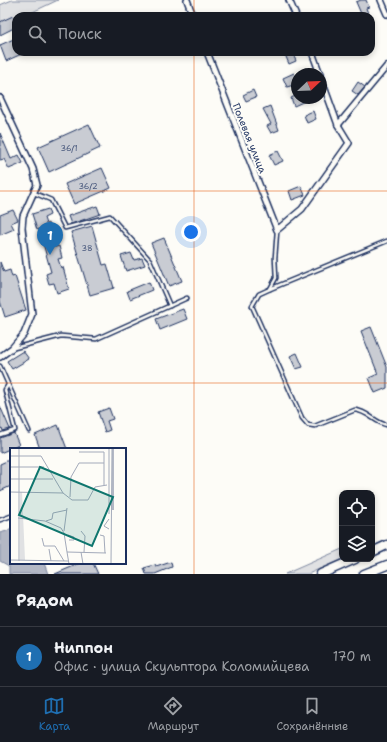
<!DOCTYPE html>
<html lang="ru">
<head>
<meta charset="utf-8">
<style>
  :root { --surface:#171b24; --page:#20242c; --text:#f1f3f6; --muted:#9ea1a6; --line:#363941; --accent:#1f6fb2 }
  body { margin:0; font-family:"Shantell Sans",sans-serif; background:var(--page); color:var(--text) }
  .controls { position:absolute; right:12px; bottom:12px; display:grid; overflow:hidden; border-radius:8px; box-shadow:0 2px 6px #0003 }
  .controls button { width:36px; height:36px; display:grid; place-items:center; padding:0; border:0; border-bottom:1px solid var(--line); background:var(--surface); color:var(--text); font:20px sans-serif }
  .compass { position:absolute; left:291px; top:68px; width:36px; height:36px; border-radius:50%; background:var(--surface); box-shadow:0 2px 6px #0003; rotate:67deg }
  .you { position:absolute; left:191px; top:232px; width:14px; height:14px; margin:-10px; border:3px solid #fff; border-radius:50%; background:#1a73e8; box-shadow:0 0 0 6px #1a73e833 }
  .badge { display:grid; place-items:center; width:26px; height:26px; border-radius:50%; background:var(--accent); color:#fff; font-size:13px; font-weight:700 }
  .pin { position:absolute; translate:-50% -33px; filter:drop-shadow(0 1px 2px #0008) }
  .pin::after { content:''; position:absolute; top:21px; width:14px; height:12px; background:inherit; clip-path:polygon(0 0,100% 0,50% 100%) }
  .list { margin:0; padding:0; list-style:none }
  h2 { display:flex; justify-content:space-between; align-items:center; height:52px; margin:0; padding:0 16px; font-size:17px }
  h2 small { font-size:13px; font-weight:400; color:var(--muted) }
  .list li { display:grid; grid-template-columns:26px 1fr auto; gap:12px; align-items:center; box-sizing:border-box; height:60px; padding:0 16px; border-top:1px solid var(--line) }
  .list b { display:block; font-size:15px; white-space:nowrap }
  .list p { margin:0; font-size:13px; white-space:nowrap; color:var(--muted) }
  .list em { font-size:13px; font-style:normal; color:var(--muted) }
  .icon { flex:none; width:22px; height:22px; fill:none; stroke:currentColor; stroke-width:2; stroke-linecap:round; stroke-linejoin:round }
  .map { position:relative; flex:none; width:387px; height:574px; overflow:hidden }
  .search { position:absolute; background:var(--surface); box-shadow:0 2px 6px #0003; left:12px; right:12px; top:12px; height:44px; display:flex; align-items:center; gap:10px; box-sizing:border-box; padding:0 14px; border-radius:12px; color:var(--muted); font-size:15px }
  .sheet { height:112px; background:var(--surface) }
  nav { display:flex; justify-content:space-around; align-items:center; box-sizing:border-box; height:56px; border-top:1px solid var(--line); background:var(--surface); font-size:11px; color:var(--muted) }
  nav a { display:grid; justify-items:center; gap:2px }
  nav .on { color:var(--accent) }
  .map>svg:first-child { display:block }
  .green { fill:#e0e1e3; stroke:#7e88a0 }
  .water { fill:#b3b8c5; stroke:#76819c }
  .building { fill:#c9ccd3; stroke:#1b2f5e }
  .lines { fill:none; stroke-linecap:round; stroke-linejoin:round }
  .service-casing { stroke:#1b2f5e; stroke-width:5.5 }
  .minor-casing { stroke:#1b2f5e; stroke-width:8 }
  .primary-casing { stroke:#1b2f5e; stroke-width:11 }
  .service { stroke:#fdfcf7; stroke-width:2.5 }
  .minor { stroke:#fdfcf7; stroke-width:5 }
  .primary { stroke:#fdfcf7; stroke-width:8 }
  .grid { fill:none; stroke:#e8590c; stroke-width:1; stroke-opacity:0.55 }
  .labels { text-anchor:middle; stroke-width:4; stroke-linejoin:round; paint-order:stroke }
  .number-label { font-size:8px; fill:#46567b }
  .street-label { font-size:10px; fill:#1b2f5e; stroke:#fdfcf7 }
  .inset-river { fill:none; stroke:#b3b8c5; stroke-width:2 }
  .inset-road { fill:none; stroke:#a3aaba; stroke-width:1 }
  .view { fill:#0f766e; fill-opacity:0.15; stroke:#0f766e; stroke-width:2 }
  .inset-edge { fill:none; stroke:#1b2f5e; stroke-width:2 }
</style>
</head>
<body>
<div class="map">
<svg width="387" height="574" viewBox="0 0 387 574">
  <rect width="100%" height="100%" fill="#fdfcf7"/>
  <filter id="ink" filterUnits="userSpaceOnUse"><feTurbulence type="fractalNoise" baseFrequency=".025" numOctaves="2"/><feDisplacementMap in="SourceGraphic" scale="8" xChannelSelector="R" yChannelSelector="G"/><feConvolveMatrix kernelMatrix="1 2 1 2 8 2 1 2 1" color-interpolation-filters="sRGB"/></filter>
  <g filter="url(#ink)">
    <g class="green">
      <path d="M12,0h46l-34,16h-8v4l-16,8v-23z"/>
      <path d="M342,549v10l-34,15h-23z"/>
    </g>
    <path class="water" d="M11,528v35h33l4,11h-39v-8l-9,-5v-28l7,-2z"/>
    <g class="building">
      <path d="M361,0h5l3,7 -3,1 3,8h-7l-6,-14z"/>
      <path d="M13,16l3,11 -16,8v-13z"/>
      <path d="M16,38v14h10l-20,9 -6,-16z"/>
      <path d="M284,52h8l4,9 -7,3z"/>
      <path d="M294,73l3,11 -10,3 -4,-9z"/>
      <path d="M358,82l7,5 -7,8 -6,-4z"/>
      <path d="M253,90l3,7 -10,4 -3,-6z"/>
      <path d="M297,95v3h6l2,3 -11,5 -3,-8z"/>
      <path d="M270,106l9,24 -8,3 -4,-7 4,-2 -8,-15z"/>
      <path d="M313,111l3,8 -9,4 -3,-8z"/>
      <path d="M89,124l11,24 -51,24 -11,-25z"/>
      <path d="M0,133l11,26 8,-4 4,8 -14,6 -5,-10 -4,1z"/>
      <path d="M278,151l5,10 -9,4 -5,-10z"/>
      <path d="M102,168l9,20 -37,16 -9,-20z"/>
      <path d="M301,186l4,9 -13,5 -3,-9z"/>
      <path d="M97,206l3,8 -29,10 -3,-8z"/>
      <path d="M48,209l2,6 -6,3 2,6 2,-1 2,8 -3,1 2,7 3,-1 3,9 4,-1 3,12 -4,1 3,9 2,-1 6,22 -12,4 -3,-10 -5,1 -3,-10 5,-2 -12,-43 -2,1 -5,-16z"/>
      <path d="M13,210l5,10 -7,3 3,6 -14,6v-20z"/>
      <path d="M92,226l11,39 4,-1 7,24 -24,7 -19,-63z"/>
      <path d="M164,238l18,43 -13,5 -18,-43z"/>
      <path d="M131,253l3,7 8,-2 3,7 -19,6 -5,-15z"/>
      <path d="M0,262l4,10 6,-2 2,7 3,-1 11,34 -21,7 -5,-16z"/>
      <path d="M149,282l3,8 -22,9 -3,-8z"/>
      <path d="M183,309l4,10 -27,11 -4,-11z"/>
      <path d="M371,327l16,40v21l-12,5 -6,-15 9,-4 -17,-43z"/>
      <path d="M23,351l6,8 -17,10 -5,-8z"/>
      <path d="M297,353l6,14 -7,2 -6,-13z"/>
      <path d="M0,406l10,23 -7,2 -1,-3 -2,1z"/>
      <path d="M109,408l4,11 -6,2 3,9 -5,2 -7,-20z"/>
      <path d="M58,425l9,24h-27l-5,-14z"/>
      <path d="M14,433l5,12 -19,8v-15z"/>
      <path d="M11,459v27l-11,5v-27z"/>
      <path d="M171,562l1,5 -17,7h-9l-2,-6 11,-3 1,2z"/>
      <path d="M81,563h12l5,11h-43z"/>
    </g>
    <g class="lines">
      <defs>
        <g id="service">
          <path d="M34,193l17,7 14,28 45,-12 40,44 20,46"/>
          <path d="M277,231l-2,27 1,20 -6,11 -11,5 -7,12 50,112 6,7 7,1 40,-16c13,1 20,13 32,15"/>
          <path d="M270,289l117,-48"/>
          <path d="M14,348l47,-12 35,3 91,-41"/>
          <path d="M0,366l29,65"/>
          <path d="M0,435l15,-5 -10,-40 3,-5"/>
          <path d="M0,520l11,-4"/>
        </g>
        <g id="minor">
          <path d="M187,0l6,16"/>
          <path d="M289,0l7,16"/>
          <path d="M381,0l6,14"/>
          <path d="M207,52l70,178 25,-21 47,-66 -11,-18 49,-59"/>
          <path d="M312,52l8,22"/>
          <path d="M321,78l17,47"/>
          <path d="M0,98l33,71 4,16 -14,31 -1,12 10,86 -8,20 -12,14 -12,9"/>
        </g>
        <g id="primary">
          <path d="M372,552l15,-7"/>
          <path d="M321,574l34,-15"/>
          <path d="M364,574l23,-9"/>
        </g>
      </defs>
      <use href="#service" class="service-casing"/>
      <use href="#minor" class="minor-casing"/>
      <use href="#primary" class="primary-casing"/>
      <use href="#service" class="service"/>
      <use href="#minor" class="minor"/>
      <use href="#primary" class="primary"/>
    </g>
  </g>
  <path class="grid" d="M194,0v16M194,52v522M0,191h387M0,383h387"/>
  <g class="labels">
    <g class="number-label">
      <text x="69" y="151">36/1</text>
      <text x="88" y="189">36/2</text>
      <text x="87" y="251">38</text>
    </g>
    <g class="street-label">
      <text transform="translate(250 138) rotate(68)" y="4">Полевая улица</text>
    </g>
  </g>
  <g transform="translate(10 448)">
    <rect width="116" height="116" fill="#fdfcf7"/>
    <path d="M10,44h2l3,68h-5z" fill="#e0e1e3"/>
    <path class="inset-river" d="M103,62v-61"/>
    <path class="inset-road" d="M9,0v113M99,0v66M69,4h25v33M0,8h31l22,37M0,19h34M0,31h43M0,44l53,1 9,7h16l7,-13 12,-2M60,49l1,-20 8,-14h25M8,70l27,3 16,7 3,5 3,19 39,1M99,71l-5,7 5,3M36,73l6,-2 1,-6 14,-3M54,83l3,-23M71,83l4,5 -1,16M58,87l6,2v3h-5M90,87l4,1 1,17M32,90l2,8h11l9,15M39,101l2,12M57,104l2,12M71,104l2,12M0,112l58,1M101,116l1,-116"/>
    <path class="view" d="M30,19l73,30 -21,49 -73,-31z"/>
    <rect width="116" height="116" class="inset-edge"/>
  </g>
</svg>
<div class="controls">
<button><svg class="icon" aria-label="locate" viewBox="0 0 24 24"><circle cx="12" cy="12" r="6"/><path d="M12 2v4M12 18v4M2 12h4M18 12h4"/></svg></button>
<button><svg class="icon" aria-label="layers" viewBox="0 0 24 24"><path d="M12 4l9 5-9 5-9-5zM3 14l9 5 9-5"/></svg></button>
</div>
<svg class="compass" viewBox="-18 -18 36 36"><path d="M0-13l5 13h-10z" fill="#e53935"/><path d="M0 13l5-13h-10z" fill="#9ea1a6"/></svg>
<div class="you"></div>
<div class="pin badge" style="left:50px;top:255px">1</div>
<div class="search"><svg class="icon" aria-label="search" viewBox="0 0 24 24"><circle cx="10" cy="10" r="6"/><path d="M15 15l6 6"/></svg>Поиск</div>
</div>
<section class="sheet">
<h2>Рядом<small></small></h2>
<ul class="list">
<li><span class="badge">1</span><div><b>Ниппон</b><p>Офис · улица Скульптора Коломийцева</p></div><em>170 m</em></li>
</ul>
</section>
<nav>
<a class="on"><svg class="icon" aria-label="map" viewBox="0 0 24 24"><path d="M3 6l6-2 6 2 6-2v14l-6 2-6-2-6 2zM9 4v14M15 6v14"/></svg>Карта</a>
<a><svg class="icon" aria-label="directions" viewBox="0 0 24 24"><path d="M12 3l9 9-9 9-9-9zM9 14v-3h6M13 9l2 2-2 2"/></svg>Маршрут</a>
<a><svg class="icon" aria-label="saved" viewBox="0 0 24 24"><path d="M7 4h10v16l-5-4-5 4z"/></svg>Сохранённые</a>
</nav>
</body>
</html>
